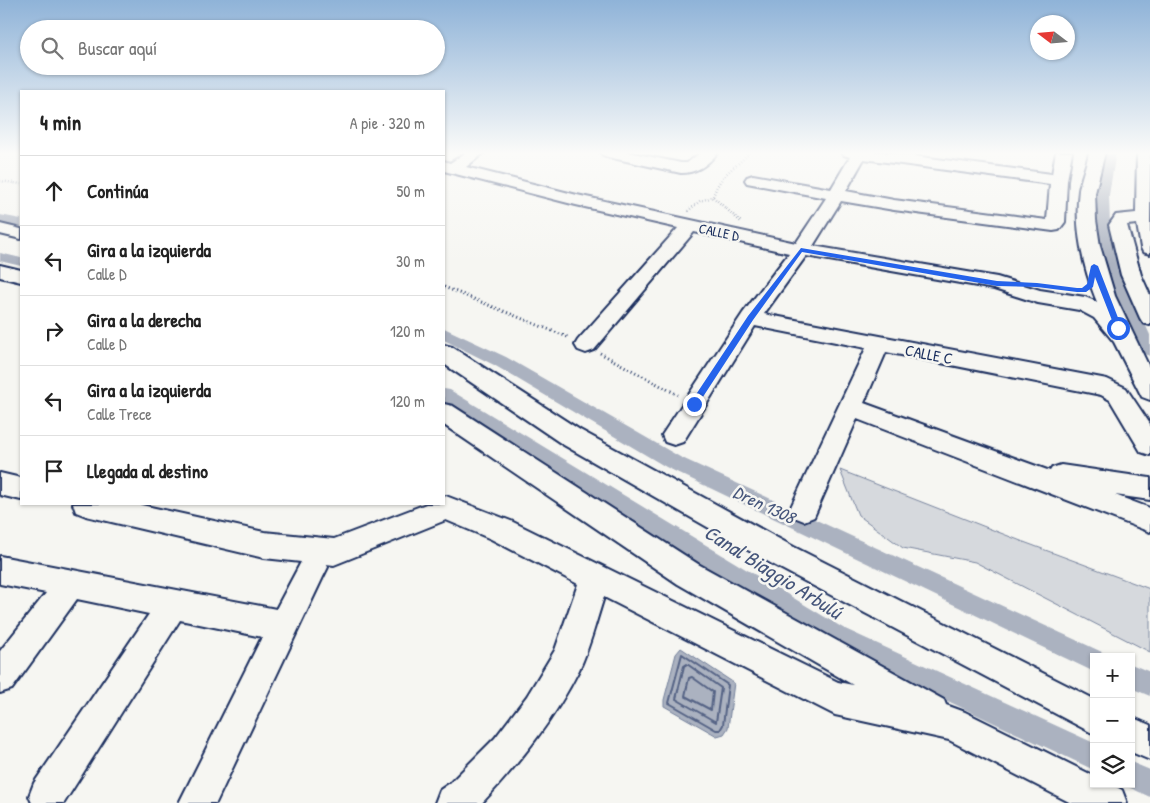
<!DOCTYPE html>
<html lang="es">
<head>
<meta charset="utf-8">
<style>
  :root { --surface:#fff; --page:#f6f6f6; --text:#222; --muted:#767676; --line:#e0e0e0 }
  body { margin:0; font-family:"Patrick Hand",sans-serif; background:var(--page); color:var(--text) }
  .controls { position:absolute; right:15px; bottom:15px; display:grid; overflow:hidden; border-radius:0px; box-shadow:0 1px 4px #0004 }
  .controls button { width:45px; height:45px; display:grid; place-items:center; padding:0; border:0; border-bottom:1px solid var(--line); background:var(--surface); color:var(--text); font:25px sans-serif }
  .compass { position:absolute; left:1030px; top:15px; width:45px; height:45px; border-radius:50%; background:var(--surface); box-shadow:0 1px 4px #0004; rotate:286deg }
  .stop { position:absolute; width:15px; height:15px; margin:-11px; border:4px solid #2563eb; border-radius:50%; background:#fff }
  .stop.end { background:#2563eb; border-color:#fff; box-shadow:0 1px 5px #0008 }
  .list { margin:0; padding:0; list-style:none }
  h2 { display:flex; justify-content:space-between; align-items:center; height:65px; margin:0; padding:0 20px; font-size:21px }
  h2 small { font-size:16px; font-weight:400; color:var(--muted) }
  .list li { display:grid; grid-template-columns:32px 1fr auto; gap:15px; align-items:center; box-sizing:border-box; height:70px; padding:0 20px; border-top:1px solid var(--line) }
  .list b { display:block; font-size:19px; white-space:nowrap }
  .list p { margin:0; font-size:16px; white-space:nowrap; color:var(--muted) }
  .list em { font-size:16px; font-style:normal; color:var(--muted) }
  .icon { flex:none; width:28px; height:28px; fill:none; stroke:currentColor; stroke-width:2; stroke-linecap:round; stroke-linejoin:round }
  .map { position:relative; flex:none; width:1150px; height:803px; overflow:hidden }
  .search { position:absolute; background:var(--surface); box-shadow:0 1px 4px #0004; left:20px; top:20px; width:425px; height:55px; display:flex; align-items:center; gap:12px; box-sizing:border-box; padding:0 18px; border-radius:28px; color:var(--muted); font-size:19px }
  .panel { position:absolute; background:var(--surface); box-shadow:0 1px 4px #0004; left:20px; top:90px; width:425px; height:415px; border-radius:0px }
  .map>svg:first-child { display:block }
  .green { fill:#d6d9dd; stroke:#78849e }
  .water { fill:#abb2c0; stroke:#717e99 }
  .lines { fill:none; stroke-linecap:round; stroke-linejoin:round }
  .shore { stroke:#556385; stroke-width:2 }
  .canal { fill:#abb2c0; fill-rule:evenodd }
  .minor-casing { stroke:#1b2f5e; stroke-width:4 }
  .path-far1 { stroke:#1b2f5e; stroke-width:2.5; stroke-dasharray:0.5 2.5; stroke-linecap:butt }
  .path { stroke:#1b2f5e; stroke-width:3; stroke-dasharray:1 3; stroke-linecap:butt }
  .minor { fill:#f6f6f2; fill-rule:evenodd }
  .route { fill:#2563eb }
  .labels { text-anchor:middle; stroke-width:5; stroke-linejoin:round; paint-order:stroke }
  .far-street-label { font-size:14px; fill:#1b2f5e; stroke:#f6f6f2 }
  .street-label { font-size:16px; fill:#1b2f5e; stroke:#f6f6f2 }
  .water-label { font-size:18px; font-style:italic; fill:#46567b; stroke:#f6f6f2 }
  .near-water-label { font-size:21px; font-style:italic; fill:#46567b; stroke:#f6f6f2 }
</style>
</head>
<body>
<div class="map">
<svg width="1150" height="803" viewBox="0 0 1150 803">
  <rect width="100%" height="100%" fill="#f6f6f2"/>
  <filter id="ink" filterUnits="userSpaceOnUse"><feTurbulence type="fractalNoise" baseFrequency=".02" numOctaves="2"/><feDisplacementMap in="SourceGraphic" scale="10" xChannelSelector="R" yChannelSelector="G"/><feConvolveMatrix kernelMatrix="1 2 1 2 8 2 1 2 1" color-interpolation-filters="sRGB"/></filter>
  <g filter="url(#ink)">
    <path class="green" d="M840,470l181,71 129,48v63l-175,-90 -72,-14 -45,-33z"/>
    <path class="water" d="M681,648l53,35 -6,45 -4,6 -7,2 -53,-30v-6l12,-46z"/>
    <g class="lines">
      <g class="shore">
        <path d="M682,654l46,31 -5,40 -3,5h-4l-47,-27z"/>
        <path d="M687,664l34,24 -5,34 -40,-23 8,-33z"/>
        <path d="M692,677l21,15 -2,18 -26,-14 4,-18z"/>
      </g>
      <g class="canal">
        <path d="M1104,152h12l-7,43 1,31 16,56 24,53v21l-6,-2c-25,-42 -47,-96 -48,-145 -1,-19 4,-39 8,-57z"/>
        <path d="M0,215l21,4v8l-21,-4z"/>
        <path d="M0,253l21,5v8l-21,-5z"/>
        <path d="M444,328l62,29 174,100 422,195 3,5h-11v15l-8,-4 -420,-201 -172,-102 -50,-25z"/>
        <path d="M444,389l6,1 393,238 251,115v27l-267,-126 -383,-241z"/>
        <path d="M1131,664l19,8v24l-19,-8z"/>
        <path d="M1131,762l19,8v27l-28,-13h9z"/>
      </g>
      <defs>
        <g id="minor">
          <path d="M467,152h18l-19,15 111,28 219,48 30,-45 -79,-15 -2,-3 2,-3 6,-2 78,14 19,-32 -6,-2 -3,-3h42l169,22 4,-22h16l-5,28 -2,42 -6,8 -6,1 -159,-21 -53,-9 -28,45 184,31 43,13 45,7 12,5c-14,-34 -23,-75 -18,-112 2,-13 8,-25 10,-38h16l-10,41 1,27 4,26 15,50 35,73v31l-8,-3 -28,-55 -20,-24 -15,-8 -41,-7 -44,-14 -188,-33 -42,58 343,65 19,9 24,36v31l-9,-3 -31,-52 -9,-5 -215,-43 -22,51 186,68 2,-3 9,-3 89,13v22l-35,-5 35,13v24l-293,-113 -43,98 -10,4 -10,-4 -4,-8 76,-161 -111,-22 -72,116 -9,3 -9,-3 -3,-7 81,-122 46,-60 -95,-21 -100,118 -8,3 -8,-3 -3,-5 3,-5 100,-112 -102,-23 -132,-34v-10l6,2zM864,159l186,25 -3,36 -153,-20 -48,-9z"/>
          <path d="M600,152h28l53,11h6l14,-11h17c-10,13 -21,21 -37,21l-73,-16 -5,-2z"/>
          <path d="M1137,152h13v102l-7,-2 -2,-4 -4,-24 -10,1 14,50 9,20v30l-7,-2 -3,-5 -19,-43 -12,-50 7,-10 20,-2z"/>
          <path d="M0,224l21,5v10l-21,-5z"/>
          <path d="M0,265l21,5v12l-21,-5z"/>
          <path d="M444,345l8,2 128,83 214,117 300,152v35l-320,-169 -212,-121 -118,-80z"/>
          <path d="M444,404l9,2 245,158 246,136 2,5 19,7 129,64v8h17l11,6 5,13h-56l-122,-63 -114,-25 -231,-118c-8,24 -14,50 -25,73 -25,50 -59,92 -97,133h-47l5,-13 10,-7 45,-45 32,-42 28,-46 23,-66 -87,-45 -45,-19 -112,45 -8,-1 2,3 -5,10 -107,226h-37l83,-166 -82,-17 -116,183h-32l-3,-7 5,-13 115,-169 -72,-15 -65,90 -12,4v-42l46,-58 -46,-9v-28l276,53 25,-47 -37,-4 -178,-42 -10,-4 -3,-8h64l127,28 70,7 92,-35h18v-7l2,-1 65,25 327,161 15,3 -175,-101 -234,-159z"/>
          <path d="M0,473l21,5v22l-21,-5z"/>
          <path d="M1131,717l19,8v35l-19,-8z"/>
        </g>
      </defs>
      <use href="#minor" class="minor-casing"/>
      <g class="path-far1">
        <path d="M0,181l21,3"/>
        <path d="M713,197l28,25"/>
        <path d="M688,211l12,-10 13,-4c7,-24 22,-28 37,-45"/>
      </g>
      <g class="path">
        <path d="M444,287l126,51"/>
        <path d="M600,353l78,42"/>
      </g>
      <use href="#minor" class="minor"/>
    </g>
  </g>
  <linearGradient id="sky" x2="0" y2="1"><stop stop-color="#8fb3d8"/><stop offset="0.58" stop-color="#fbfbf9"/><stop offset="1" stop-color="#fbfbf9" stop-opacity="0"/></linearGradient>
  <rect width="1150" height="264" fill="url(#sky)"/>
  <path class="route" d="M801,248l196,33 40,2 40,5h5l5,-4 4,-18 3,-2 4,2 24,62 -4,2 -3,-2 -20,-51 -2,10 -7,5h-9l-40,-5 -40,-1 -195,-34 -49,68 -56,86h-6v-4l57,-86z"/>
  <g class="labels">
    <g class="far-street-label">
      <text transform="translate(719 232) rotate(12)" y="5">CALLE D</text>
    </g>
    <g class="street-label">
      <text transform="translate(929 354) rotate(11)" y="6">CALLE C</text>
    </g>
    <g class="water-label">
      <text transform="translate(764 505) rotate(25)" y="6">Dren 1308</text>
    </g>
    <g class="near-water-label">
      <text transform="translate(773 572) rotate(32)" y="7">Canal Biaggio Arbulú</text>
    </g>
  </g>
</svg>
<div class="controls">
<button>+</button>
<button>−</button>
<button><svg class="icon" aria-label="layers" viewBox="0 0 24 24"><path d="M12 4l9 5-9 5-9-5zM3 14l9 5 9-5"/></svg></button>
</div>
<svg class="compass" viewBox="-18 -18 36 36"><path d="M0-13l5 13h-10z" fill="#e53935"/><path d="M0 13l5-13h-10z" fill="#767676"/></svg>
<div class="stop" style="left:1118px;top:328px"></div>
<div class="stop end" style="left:694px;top:404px"></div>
<div class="search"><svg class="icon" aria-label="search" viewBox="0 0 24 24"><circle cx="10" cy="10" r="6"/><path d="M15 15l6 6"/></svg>Buscar aquí</div>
<section class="panel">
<h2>4 min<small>A pie · 320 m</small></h2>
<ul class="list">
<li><svg class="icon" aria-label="ahead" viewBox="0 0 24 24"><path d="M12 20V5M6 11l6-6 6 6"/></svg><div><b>Continúa</b></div><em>50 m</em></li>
<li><svg class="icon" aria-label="left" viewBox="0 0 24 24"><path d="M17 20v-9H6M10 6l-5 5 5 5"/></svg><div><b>Gira a la izquierda</b><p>Calle D</p></div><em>30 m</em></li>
<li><svg class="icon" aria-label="right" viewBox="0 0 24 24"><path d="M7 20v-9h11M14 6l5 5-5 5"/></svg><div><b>Gira a la derecha</b><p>Calle D</p></div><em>120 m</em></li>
<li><svg class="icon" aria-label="left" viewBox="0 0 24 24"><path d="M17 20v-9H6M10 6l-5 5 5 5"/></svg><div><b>Gira a la izquierda</b><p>Calle Trece</p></div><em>120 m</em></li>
<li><svg class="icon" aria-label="arrive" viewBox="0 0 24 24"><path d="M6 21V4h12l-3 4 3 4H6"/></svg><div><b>Llegada al destino</b></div></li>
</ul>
</section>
</div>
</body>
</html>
